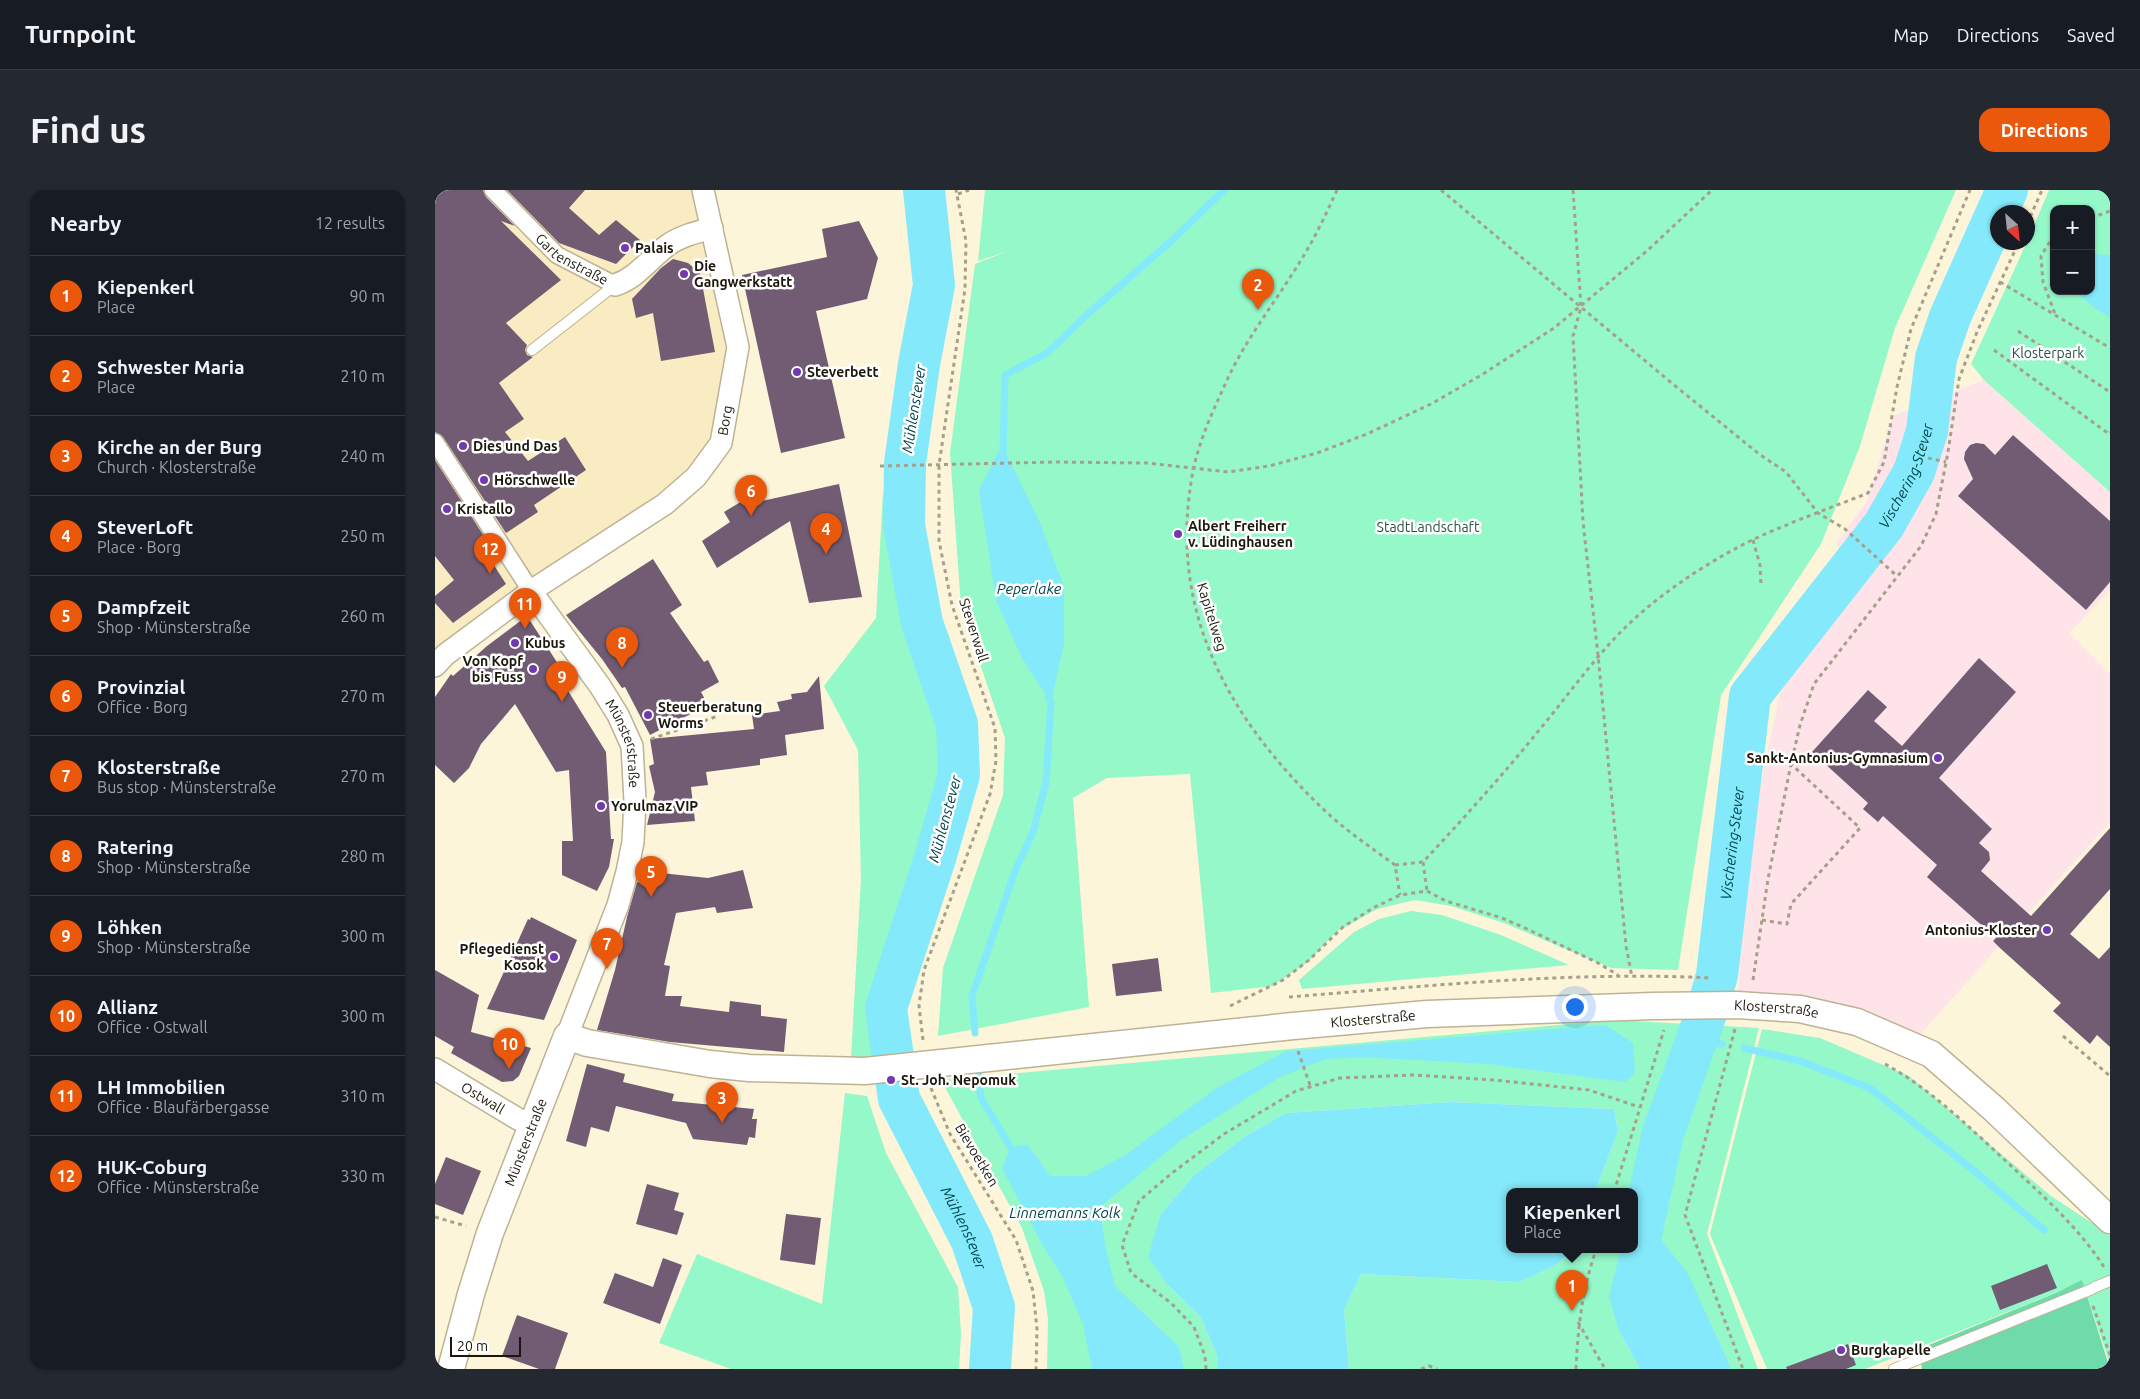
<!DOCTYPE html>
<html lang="en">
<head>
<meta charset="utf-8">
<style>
  :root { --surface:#171b24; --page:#242831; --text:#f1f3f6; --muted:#9ea1a6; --line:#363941; --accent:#ea580c }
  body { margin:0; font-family:Ubuntu,sans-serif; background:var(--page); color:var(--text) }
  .controls { position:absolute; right:15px; top:15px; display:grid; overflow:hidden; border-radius:10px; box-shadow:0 1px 4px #0004 }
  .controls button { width:45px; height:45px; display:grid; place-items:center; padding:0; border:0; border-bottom:1px solid var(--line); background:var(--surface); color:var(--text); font:25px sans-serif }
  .compass { position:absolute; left:1555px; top:15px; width:45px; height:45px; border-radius:50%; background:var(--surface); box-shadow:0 1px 4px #0004; rotate:153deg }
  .scale { position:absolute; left:15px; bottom:12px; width:71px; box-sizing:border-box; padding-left:5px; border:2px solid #1b180b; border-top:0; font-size:14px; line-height:18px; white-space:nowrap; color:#1b180b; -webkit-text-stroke:4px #fff; paint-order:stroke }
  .you { position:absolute; left:1139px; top:816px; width:18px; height:18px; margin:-12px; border:4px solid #fff; border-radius:50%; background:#1a73e8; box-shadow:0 0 0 8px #1a73e833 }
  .badge { display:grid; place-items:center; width:32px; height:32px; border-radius:50%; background:var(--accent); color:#fff; font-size:16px; font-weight:700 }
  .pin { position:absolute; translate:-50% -41px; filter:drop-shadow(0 1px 2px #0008) }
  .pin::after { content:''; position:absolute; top:26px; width:18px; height:15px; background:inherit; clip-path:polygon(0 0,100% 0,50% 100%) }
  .popup { position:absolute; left:1071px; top:998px; width:132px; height:65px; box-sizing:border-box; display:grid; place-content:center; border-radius:10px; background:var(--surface); filter:drop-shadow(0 1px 4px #0005); font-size:16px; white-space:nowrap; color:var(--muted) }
  .popup b { font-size:19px; color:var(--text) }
  .popup::after { content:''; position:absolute; left:50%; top:100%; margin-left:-10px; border:10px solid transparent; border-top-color:var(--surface) }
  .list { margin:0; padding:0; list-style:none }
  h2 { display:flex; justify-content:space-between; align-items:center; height:65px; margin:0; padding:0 20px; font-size:21px }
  h2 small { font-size:16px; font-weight:400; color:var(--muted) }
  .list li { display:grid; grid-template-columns:32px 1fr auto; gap:15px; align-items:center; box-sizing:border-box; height:80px; padding:0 20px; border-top:1px solid var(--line) }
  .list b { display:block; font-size:19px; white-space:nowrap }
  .list p { margin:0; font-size:16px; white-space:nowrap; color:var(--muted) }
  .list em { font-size:16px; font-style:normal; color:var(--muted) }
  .map { position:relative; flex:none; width:1675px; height:1179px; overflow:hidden; border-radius:15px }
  header { display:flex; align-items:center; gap:30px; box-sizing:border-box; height:70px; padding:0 25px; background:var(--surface); border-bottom:1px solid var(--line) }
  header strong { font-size:24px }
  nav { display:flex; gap:28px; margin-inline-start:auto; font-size:18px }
  .intro { display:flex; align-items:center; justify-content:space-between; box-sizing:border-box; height:120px; padding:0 30px }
  h1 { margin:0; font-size:35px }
  .button { padding:12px 22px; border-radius:15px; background:var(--accent); color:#fff; font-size:18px; font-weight:700 }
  main { display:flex; gap:30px; padding:0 30px }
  aside { flex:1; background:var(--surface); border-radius:15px; box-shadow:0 1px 4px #0004 }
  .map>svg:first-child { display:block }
  .built { fill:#f9ecc3 }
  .education { fill:#fee3e9 }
  .green { fill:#94f8c8; fill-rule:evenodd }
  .forest { fill:#6fdaaa }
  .water { fill:#84e9fa }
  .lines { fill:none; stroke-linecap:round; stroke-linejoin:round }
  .stream { stroke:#84e9fa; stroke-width:7 }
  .river { stroke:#84e9fa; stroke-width:42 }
  .building { fill:#715c74 }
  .service-casing { stroke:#bdb393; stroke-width:12 }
  .pedestrian-casing { stroke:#bdb393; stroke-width:19 }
  .minor-casing { stroke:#bdb393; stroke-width:24 }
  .tertiary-casing { stroke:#bdb393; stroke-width:29 }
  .path { stroke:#a6a08a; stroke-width:3; stroke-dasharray:4 4; stroke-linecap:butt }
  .service { stroke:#fff; stroke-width:10 }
  .pedestrian { stroke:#fff; stroke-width:16 }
  .minor { stroke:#fff; stroke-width:21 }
  .tertiary { stroke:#fff; stroke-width:26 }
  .poi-dot { fill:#7339ae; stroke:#fff; stroke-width:2 }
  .labels { text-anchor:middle; stroke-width:5; stroke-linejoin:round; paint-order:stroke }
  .poi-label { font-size:14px; font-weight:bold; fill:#1b180b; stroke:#fff; text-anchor:start }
  .street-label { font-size:14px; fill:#1b180b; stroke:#fff }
  .park-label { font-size:14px; fill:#26533f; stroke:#fff }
  .water-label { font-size:15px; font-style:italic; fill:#02454e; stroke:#fff }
</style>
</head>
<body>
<header>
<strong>Turnpoint</strong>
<nav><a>Map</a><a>Directions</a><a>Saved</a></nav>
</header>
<div class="intro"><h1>Find us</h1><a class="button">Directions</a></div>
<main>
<aside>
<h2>Nearby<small>12 results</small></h2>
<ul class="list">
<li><span class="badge">1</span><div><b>Kiepenkerl</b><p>Place</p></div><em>90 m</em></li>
<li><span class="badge">2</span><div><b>Schwester Maria</b><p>Place</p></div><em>210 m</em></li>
<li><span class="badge">3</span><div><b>Kirche an der Burg</b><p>Church · Klosterstraße</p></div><em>240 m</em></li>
<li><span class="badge">4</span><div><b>SteverLoft</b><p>Place · Borg</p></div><em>250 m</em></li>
<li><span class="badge">5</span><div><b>Dampfzeit</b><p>Shop · Münsterstraße</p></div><em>260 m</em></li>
<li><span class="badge">6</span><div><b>Provinzial</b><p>Office · Borg</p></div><em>270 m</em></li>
<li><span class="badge">7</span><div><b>Klosterstraße</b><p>Bus stop · Münsterstraße</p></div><em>270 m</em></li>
<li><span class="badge">8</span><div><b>Ratering</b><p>Shop · Münsterstraße</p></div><em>280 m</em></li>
<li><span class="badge">9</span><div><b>Löhken</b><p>Shop · Münsterstraße</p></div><em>300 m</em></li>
<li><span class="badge">10</span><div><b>Allianz</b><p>Office · Ostwall</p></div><em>300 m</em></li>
<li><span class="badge">11</span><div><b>LH Immobilien</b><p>Office · Blaufärbergasse</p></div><em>310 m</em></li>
<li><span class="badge">12</span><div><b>HUK-Coburg</b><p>Office · Münsterstraße</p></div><em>330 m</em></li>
</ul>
</aside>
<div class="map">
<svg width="1675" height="1179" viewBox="0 0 1675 1179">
  <rect width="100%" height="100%" fill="#fdf5da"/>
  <path class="built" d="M0,0h265l34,157 -19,96 -60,63 -220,164z"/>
  <path class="education" d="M1549,190l126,112v98l-41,43 41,41v148l-194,217 -88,-35 -90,-12 13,-162 29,-137 82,-127 -26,-22 31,-43 26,-85z"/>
  <g class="green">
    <path d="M550,0h971l-61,138 -35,118 -39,98 -100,151 -43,275 -67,-2 -107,-45 -53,-17 -36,-6 -38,9 -41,23 -28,30 -36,24 -61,7 -21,-219 -83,4 -34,20 16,209 -151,29 5,-68 60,-173 2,-57 -44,-131 -11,-154 25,-189 33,-13 -30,10z"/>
    <path d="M1614,0h61v302l-126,-112 -13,-16 56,-122zM1619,19h37v82h-37z"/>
    <path d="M448,302l15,97 45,129 2,59 -73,231 3,49 -24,1 10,-180 -3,-128 -34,-64 52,-68z"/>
    <path d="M976,721l31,4 59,20 68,30 -267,24 -3,-9 55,-48 25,-13z"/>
    <path d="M1180,830l144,8 -52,206 51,135h-29l2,-1 -18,-38 -56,-96 -22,11v-53h-40l23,-61 -4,-22 -163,-7 -165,11 -39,22 -53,40 -33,39 6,70 34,33 17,41v11h-171l1,-50 -4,-28 -22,-63 -81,-148z"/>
    <path d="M1327,839l58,9 89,38 142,120 59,39v129l-28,-83 -24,11 -193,77h-98l-57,-135z"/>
    <path d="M410,903l22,3 19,57 72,134 3,47 -2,35h-228l-72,-26 38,-89 125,50z"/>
    <path d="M1138,1060h53l-6,3 -1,78 21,38h-294l3,-3 -5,-56 17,-36 159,8 36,-17z"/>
  </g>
  <path class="forest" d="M1647,1090l28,89h-188l-3,-20 139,-57z"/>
  <g class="water">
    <path d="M1656,64l19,1v62l-14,-8 -21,-18h16z"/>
    <path d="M567,255l38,78 24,64v56l-13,60 -29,-45 -26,-58 -17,-110z"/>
    <path d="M1170,835l28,18 2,30 -10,9 -136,-18 -129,-7 -34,2 -46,18 -99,63 -81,67 5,38 10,41 64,61 5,22h-92l-9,-45 -20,-46 -25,-41 -36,-69 9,-21 17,-2 22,31h36l38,-20 94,-69 69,-36z"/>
    <path d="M1016,912l163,7 4,22 -23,61h-86v58h64l-17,15 -36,17 -159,-8 -17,36 5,56 -3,3h-128v-11l-17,-41 -34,-33 -19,-27 13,-43 33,-39 53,-40 39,-22z"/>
    <path d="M1221,1044l31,38 44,96 -2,1h-89l-21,-38 -10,-35 11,-43 6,-3h9v-5z"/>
  </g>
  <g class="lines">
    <g class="stream">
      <path d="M568,264l2,-79 42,-22 43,-41 79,-69 55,-53"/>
      <path d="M540,843l-3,-37 43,-125 18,-39 13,-50 5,-79 -3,-7"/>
      <path d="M1262,851l25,3"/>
      <path d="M1309,858l56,13 70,27 108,86 66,56"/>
      <path d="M544,885l2,23 33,55"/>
    </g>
    <g class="river">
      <path id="s1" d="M489,0l10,95 -15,79 -14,99 -1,62 18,98 35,101 2,51 -23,80 -50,153 13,91 73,142 22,66 -4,62"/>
      <path id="s2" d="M1247,1179l-30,-67 -13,-59 24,-110 44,-122 10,-36 33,-279 134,-171 30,-53 13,-41 9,-73 14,-41 57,-127"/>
    </g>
  </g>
  <g class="building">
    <path d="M0,0h48l3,7 29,29 -14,-5 60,59 -55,43 21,22 -2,5 2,5 6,2 -34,26 25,36 -19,13 23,29 37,-24 21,33 -52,35 4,7 -32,21 -63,-96 -8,-5z"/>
    <path d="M72,0h78l-16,18 30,27 17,-15 24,20 -24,24 -57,-21z"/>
    <path d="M424,31l19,37 -11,41 -51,12 29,127 -64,15 -39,-178 85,-18 -5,-28z"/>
    <path d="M238,69l15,4 12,10 15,79 -54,9 -8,-48 -17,5 -4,-19 29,-31z"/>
    <path d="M1578,245l97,86v61l-24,28 -128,-114 15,-17 -9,-20 1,-7 5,-7 6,-2 8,1 11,11z"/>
    <path d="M0,270l54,84 -6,4 23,36 -53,39 -18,-20v-7l19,-16 -19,-24z"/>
    <path d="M404,294l23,113 -53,6 -19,-82 -73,47 -15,-27 28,-19 -6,-10 33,-20 5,9z"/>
    <path d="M218,369l29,46 -12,8 34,49 4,-2 11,22 -18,10 7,13 -58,30 -25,-48 -3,1 -20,-29 -36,-44z"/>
    <path d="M92,426l35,54 -5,3 49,79 5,87h3l-5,28 -12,24 -35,-16v-34h11l-4,-71 -13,2 -41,-68 -34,40 -12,24 -15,15 -19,-18v-68l16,-23 2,2 34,-30z"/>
    <path d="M1544,468l37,34 -77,86 53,51 -13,14 10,9 1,8 -9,11 50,45 79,-88v61l-40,45 29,25 11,-12v100l-13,-12 -7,9 -37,-33 8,-8 -61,-55 -7,-7 3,-3 -69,-61 10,-12 -54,-49 -5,6 -15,-13 5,-6 -56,-51 56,-62 19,17 -13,14 28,25z"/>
    <path d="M384,486l5,53 -39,6 2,20 -27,4v6l-54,7 2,13 -17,2 4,34 -48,4 8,-33 -6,-26 5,-2 -4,-25 104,-10 -2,-14 28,-4 -3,-9 15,-3 -1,-5 16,-2z"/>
    <path d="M308,680l10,38 -36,5 -2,-6 -39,6 -12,52 6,1 -5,30h17l-2,10 49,6 1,-11 31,4v11l26,3 -3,33 -114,-10 -73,-12 18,-60 12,-53 10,-35 21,4 3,-13 47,5z"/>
    <path d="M96,727l46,23 -33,80 -57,-11 41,-90 2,1z"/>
    <path d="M723,768l4,33 -46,5 -4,-32z"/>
    <path d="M0,780l44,25 -8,37 60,16 -12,28 -6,5 -11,1 -51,-29 3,-6 -19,-11z"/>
    <path d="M152,874l38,10 -2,8 51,12 -2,7 82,8 -2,10h5l-2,19 -6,-1 -2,8 -54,-6 -7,-16 -70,-17 -7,26 -18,-5 -5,20 -20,-6z"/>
    <path d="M11,967l35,14 -18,44 -28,-11v-20z"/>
    <path d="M212,994l32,9 -5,17 10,3 -7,22 -41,-11z"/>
    <path d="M351,1024l35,4 -6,47 -35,-5z"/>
    <path d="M228,1068l19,7 -22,59 -57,-21 12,-30 38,14z"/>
    <path d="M1612,1074l10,24 -57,22 -9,-24z"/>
    <path d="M82,1125l51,18 -13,36h-16l-37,-13z"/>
    <path d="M1413,1154l8,21 -10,4h-59l-1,-2z"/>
  </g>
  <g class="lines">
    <defs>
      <g id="service">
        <path d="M97,160l83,-65"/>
        <path d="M1660,1097l15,-6"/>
        <path d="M1459,1179l198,-80"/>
      </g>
      <g id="pedestrian">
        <path id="s3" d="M58,0l64,65 58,30"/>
        <path d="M0,252l96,149"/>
      </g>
      <g id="minor">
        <path d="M180,95c22,-7 35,-27 53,-40 13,-9 29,-13 44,-17"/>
        <path id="s4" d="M96,401l69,95 18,29 14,31 3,55 -2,41 -6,30 -9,33 -51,131"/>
        <path id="s5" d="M0,476l10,-11 86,-64 134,-87 31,-27 25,-34 17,-96 -35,-157"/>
        <path id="s6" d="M0,879l83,50 15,6"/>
      </g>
      <g id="tertiary">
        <path id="s7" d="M16,1179l20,-75 19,-61 77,-197 20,7 123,21 39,4 116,3 428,-45 134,-12 226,-8 84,-1 63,4 57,13 74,32 63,55 116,111"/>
      </g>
    </defs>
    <use href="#service" class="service-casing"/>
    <use href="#pedestrian" class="pedestrian-casing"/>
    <use href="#minor" class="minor-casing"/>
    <use href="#tertiary" class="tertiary-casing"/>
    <g class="path">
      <path d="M902,0c-11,24 -22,48 -36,70 -26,43 -58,82 -78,129 -12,26 -24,53 -30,82 -26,135 32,243 127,335 22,22 49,40 75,59l5,30"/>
      <path d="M1006,0l227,190 91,74 27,18 32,41 27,16 52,47"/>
      <path d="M1138,0l8,117 -8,29 10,186 15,133 28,291 6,31"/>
      <path d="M523,4l11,-4"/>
      <path d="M1656,28l19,-7"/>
      <path d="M1592,34l15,-34"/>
      <path d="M1619,45l-13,21 2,26 12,32"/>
      <path d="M1565,92l110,66"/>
      <path d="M1583,141l92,61"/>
      <path d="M1559,160l115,84 1,-2"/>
      <path d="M1493,268l18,4"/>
      <path d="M445,276l175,-4 92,1 81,9 41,-6 48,-13 50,-19 64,-30 52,-30 71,-46 94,-78 64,-60"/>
      <path d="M1318,350l7,25 1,20"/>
      <path d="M216,549l67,-23"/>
      <path d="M988,672l4,29"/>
      <path d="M960,675l28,-3c40,-43 80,-87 117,-133 35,-42 65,-87 108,-122 35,-29 86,-61 129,-78 30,-13 61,-24 91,-36l16,-31 13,-75 14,-58 59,-139"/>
      <path d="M1327,730l25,4 4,-20 69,-76 -69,-64"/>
      <path d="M1318,790l15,-101 23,-115 9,-39 14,-41 107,-138 15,-32 12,-62 11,-73 18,-47 42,-90"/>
      <path d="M854,807c140,-11 282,-26 423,-19"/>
      <path d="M795,816l53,-26 26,-20 34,-33 30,-19 27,-13 27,-4 19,10 56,17 23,10 73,35 20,12"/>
      <path d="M1300,839l-50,186 58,154"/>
      <path d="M1628,846l47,40"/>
      <path d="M488,850l-4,-34 5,-36 66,-176 6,-33 -1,-33 -43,-123 -13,-64v-76l26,-176 1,-48 -10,-51"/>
      <path d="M863,861l12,34"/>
      <path d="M1450,874c46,25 85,64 124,100 34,32 70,64 95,103"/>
      <path d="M496,898l19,46 66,106 17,51 4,38 -1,40"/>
      <path d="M1179,1002l50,-162"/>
      <path d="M0,1027l31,9"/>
      <path d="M1658,1116l17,49"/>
      <path d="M1143,1132l27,47"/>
      <path d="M771,1179l-1,-13 -11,-29 -23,-24 -40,-30 -9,-28 17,-44 33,-28 52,-39 72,-43 44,-13 73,-3 81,5 95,10 50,17"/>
      <path d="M986,1179l8,-3 8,3"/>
      <path d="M1141,1179c2,-42 6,-79 20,-119"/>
    </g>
    <use href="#service" class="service"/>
    <use href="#pedestrian" class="pedestrian"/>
    <use href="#minor" class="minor"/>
    <use href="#tertiary" class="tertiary"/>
  </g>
  <g class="poi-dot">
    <circle cx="190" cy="58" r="5"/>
    <circle cx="249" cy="84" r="5"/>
    <circle cx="362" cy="182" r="5"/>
    <circle cx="28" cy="256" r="5"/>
    <circle cx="49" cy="290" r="5"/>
    <circle cx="12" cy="319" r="5"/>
    <circle cx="743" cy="344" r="5"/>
    <circle cx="80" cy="453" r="5"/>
    <circle cx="98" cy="479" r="5"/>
    <circle cx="213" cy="525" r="5"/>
    <circle cx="1503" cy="568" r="5"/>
    <circle cx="166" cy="616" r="5"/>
    <circle cx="1612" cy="740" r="5"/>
    <circle cx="119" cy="767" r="5"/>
    <circle cx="456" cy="890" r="5"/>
    <circle cx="1406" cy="1160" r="5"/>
  </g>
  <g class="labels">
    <g class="poi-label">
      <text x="200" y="63">Palais</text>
      <text x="259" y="81">Die<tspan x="259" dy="16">Gangwerkstatt</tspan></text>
      <text x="372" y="187">Steverbett</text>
      <text x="38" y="261">Dies und Das</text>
      <text x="59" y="295">Hörschwelle</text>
      <text x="22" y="324">Kristallo</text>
      <text x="753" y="341">Albert Freiherr<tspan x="753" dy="16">v. Lüdinghausen</tspan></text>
      <text x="90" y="458">Kubus</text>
      <text x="88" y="476" text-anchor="end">Von Kopf<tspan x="88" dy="16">bis Fuss</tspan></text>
      <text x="223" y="522">Steuerberatung<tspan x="223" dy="16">Worms</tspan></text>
      <text x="1493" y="573" text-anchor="end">Sankt-Antonius-Gymnasium</text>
      <text x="176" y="621">Yorulmaz VIP</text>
      <text x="1602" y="745" text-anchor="end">Antonius-Kloster</text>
      <text x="109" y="764" text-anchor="end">Pflegedienst<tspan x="109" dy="16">Kosok</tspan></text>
      <text x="466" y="895">St. Joh. Nepomuk</text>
      <text x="1416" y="1165">Burgkapelle</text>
    </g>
    <g class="street-label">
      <text dy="5" stroke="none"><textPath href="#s3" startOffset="106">Gartenstraße</textPath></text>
      <text dy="5" stroke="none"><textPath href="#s5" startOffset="388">Borg</textPath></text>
      <text transform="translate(777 427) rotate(73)" y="5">Kapitelweg</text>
      <text transform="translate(539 440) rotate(72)" y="5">Steverwall</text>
      <text dy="5" stroke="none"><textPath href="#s4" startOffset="181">Münsterstraße</textPath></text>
      <text dy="5" stroke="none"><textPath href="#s7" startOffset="1569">Klosterstraße</textPath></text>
      <text dy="5" stroke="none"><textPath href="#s7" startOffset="1165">Klosterstraße</textPath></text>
      <text dy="5" stroke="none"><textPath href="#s6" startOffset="56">Ostwall</textPath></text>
      <text dy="5" stroke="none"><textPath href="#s7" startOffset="239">Münsterstraße</textPath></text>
      <text transform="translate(542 965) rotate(59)" y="5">Bievoetken</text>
    </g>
    <g class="park-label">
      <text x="1613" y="168">Klosterpark</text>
      <text x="993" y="342">StadtLandschaft</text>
    </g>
    <g class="water-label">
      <text transform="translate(479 219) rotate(-81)" y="5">Mühlenstever</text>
      <text dy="5" stroke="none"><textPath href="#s2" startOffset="966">Vischering-Stever</textPath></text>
      <text x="594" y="404">Peperlake</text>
      <text transform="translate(510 629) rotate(-75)" y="5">Mühlenstever</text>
      <text dy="5" stroke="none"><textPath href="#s2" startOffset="546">Vischering-Stever</textPath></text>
      <text x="630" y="1028">Linnemanns Kolk</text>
      <text dy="5" stroke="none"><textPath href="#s1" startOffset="1076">Mühlenstever</textPath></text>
    </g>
  </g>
</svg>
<div class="controls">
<button>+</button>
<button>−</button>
</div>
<svg class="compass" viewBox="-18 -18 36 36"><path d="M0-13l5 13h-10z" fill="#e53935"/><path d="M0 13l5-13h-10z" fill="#9ea1a6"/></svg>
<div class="scale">20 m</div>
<div class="you"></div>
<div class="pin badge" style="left:1137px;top:1121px">1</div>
<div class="popup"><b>Kiepenkerl</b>Place</div>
<div class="pin badge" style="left:823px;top:120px">2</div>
<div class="pin badge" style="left:287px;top:933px">3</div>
<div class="pin badge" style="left:391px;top:364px">4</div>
<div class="pin badge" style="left:216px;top:707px">5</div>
<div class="pin badge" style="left:316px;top:326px">6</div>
<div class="pin badge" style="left:172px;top:779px">7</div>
<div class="pin badge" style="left:187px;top:478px">8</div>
<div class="pin badge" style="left:127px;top:512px">9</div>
<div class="pin badge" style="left:74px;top:879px">10</div>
<div class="pin badge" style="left:90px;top:439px">11</div>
<div class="pin badge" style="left:55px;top:384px">12</div>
</div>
</main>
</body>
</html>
